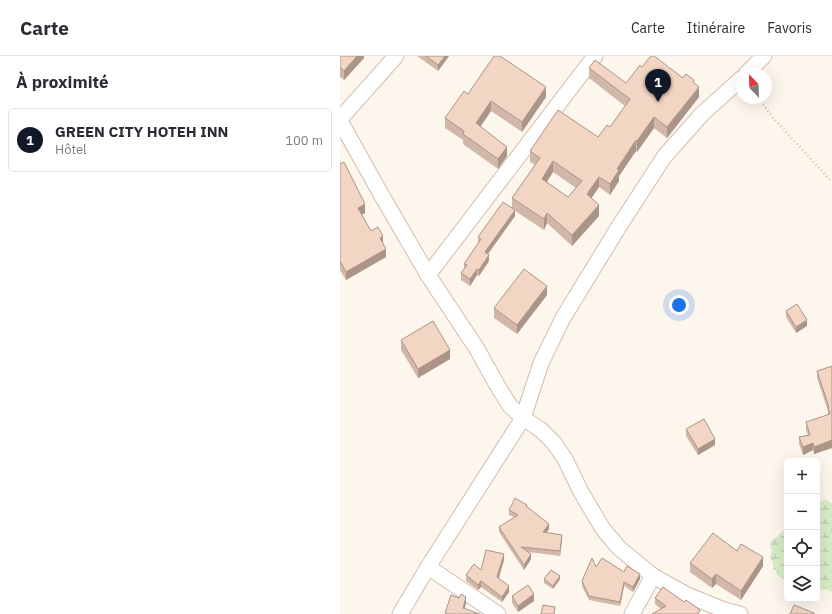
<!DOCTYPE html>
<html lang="fr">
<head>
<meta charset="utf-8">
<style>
  :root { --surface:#fff; --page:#f2f2f3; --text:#2b2b33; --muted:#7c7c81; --line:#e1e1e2; --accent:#111827 }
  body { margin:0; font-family:"IBM Plex Sans",sans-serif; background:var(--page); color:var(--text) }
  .controls { position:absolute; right:12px; bottom:12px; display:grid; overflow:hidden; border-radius:6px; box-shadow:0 4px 16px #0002 }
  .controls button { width:36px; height:36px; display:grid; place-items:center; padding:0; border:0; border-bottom:1px solid var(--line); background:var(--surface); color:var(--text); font:20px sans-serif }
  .compass { position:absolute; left:396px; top:12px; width:36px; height:36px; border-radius:50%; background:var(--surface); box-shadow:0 4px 16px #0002; rotate:337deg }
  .you { position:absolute; left:339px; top:249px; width:14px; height:14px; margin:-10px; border:3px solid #fff; border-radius:50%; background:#1a73e8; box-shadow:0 0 0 6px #1a73e833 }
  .badge { display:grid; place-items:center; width:26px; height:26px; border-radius:50%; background:var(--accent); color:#fff; font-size:13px; font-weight:700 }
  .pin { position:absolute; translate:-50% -33px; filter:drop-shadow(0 1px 2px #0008) }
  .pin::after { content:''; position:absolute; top:21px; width:14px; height:12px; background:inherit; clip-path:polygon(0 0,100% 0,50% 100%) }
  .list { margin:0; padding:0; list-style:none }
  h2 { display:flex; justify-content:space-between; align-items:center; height:52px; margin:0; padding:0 16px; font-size:17px }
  h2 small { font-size:13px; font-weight:400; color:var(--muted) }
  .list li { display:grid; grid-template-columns:26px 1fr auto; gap:12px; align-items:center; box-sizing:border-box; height:64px; margin:0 8px 8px; padding:0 8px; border:1px solid var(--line); border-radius:6px }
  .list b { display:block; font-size:15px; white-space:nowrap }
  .list p { margin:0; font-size:13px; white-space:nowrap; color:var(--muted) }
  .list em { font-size:13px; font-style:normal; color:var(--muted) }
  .icon { flex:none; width:22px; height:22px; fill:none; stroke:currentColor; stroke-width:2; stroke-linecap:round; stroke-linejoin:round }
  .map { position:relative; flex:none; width:492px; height:558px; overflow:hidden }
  header { display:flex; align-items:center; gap:24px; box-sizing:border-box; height:56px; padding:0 20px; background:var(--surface); border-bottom:1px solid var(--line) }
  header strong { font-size:19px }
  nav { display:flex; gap:22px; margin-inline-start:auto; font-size:14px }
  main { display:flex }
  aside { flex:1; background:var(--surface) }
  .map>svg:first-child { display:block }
  .wetland { fill:url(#wetland-marsh) }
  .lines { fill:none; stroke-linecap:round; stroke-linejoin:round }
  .minor-casing { stroke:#d1beb0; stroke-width:17 }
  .path { stroke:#d9b8a5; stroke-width:2.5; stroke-dasharray:1 3; stroke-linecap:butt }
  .minor { stroke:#fff; stroke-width:15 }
  .wall { fill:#d1b7a8; fill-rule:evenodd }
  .shaded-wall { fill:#aa9588 }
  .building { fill:#f3d5c3; stroke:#aa9588; fill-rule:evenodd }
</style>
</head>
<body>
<header>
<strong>Carte</strong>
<nav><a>Carte</a><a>Itinéraire</a><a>Favoris</a></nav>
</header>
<main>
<aside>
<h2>À proximité<small></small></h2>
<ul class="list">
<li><span class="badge">1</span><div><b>GREEN CITY HOTEH INN</b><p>Hôtel</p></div><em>100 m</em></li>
</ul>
</aside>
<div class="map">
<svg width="492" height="558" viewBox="0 0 492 558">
  <defs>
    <pattern id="wetland-marsh" width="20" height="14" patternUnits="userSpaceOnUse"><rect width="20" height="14" fill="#d8ecc9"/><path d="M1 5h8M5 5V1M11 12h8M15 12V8" fill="none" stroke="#b4c2a5"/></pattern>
  </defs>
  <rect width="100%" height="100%" fill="#fdf6ec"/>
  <g class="wetland">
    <path d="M487,444l5,4v88l-7,-3 -2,1 -6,-3v-78l3,-8z"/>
    <path d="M447,472v53l-9,-5 -2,-6 -3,-1v-6l-3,-6 2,-7 -2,-4 1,-2 -1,-2z"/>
  </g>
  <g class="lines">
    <defs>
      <g id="minor">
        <path d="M406,18l18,-18"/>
        <path d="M0,63l56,-63"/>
        <path d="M0,65l42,75 46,79 49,74 20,36 13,21 13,12 18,12 13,13 11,16 16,33 22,37 16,19 34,28 34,19 37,15 16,4"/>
        <path d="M88,219l167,-219"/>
        <path d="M88,511l70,47"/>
        <path d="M60,558l28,-47 95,-149 18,-55 22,-45 55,-90 46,-71 38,-43 40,-36"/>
        <path d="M292,558l21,-38"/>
      </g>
    </defs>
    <use href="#minor" class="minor-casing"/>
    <path class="path" d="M418,42l15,20 59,64"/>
    <use href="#minor" class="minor"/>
  </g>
  <g class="wall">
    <path d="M0,0h24v2l-20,22 -4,-3z"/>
    <path d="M77,0h32l-11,15z"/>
    <path d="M302,11l41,11 11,5 5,14 -32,41 -13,-10 -17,24 -1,-1 -17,25v5l-9,14 -11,-8 -8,11 8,18 -27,30 -25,-23 -3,7 -29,-19v5l-27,38 1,7 -10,15 -2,-1 -7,11 -9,-6v-7l3,-4v-5l14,-21v-6l34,-29v-10l23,-33 -5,-3v-11l68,-14 12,-10 15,-21 -36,-28v-10l37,15zM213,116l23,16 -8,9 -21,-15z"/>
    <path d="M128,38l78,3 -24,35 -31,-21 -11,16 27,29 -9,13 -35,-25v-4l-18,-12v-10z"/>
    <path d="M0,108l25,49 -3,2 9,16 12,13 3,13 -40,23 -6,-10z"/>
    <path d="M207,239l-30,39 -23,-16v-10z"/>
    <path d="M446,255l21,15 -11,7 -10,-16z"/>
    <path d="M61,284l49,19 -32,19 -17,-28z"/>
    <path d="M492,310v82l-18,6 -1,-4 -10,5 -4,-11v-7l9,-2 -2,-5v-8l22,-7v-4l-11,-33v-7z"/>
    <path d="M346,373l29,16 -17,10 -12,-19z"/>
    <path d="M187,450l22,23 -3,4 16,6 -2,17 -31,-4 2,7 -7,11 -25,-38v-5l15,-10 -5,-2v-5z"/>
    <path d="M397,495l26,15 -22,34 -25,-16 -4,4 -22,-16v-9z"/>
    <path d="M164,504l-5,18 10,14 -7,10 -21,-15 -3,3 -12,-9v-6z"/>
    <path d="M256,511l28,5 16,7 -7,13 -9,-6 -4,20 -31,-6 -7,-14v-5z"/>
    <path d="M204,523h16l-7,10 -9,-6z"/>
    <path d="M172,540l22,5 -16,11 -6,-9z"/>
    <path d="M315,542l45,16 -39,-5 -6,-5z"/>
  </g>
  <g class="shaded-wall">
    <path d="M17,0h7v2l-20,22v-9z"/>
    <path d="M105,0h4l-11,15v-6z"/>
    <path d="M206,31v10l-24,35v-10z"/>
    <path d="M359,31v10l-32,41v-11z"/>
    <path d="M151,45v10l-15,22v-10z"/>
    <path d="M314,61v11l-17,24v-11z"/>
    <path d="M296,84v11l-17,25v5l-9,14v-11l7,-15z"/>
    <path d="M167,91v9l-9,13v-10z"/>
    <path d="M213,105v11l-11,17v-10z"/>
    <path d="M259,121v10l-12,18v-11z"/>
    <path d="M25,148v9l-7,3v-8z"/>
    <path d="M259,149v11l-27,30v-11z"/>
    <path d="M175,154v6l-30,42v-6z"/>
    <path d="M207,157v10l-3,7v-11z"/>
    <path d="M43,180v9l-3,-7z"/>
    <path d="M46,193v8l-40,23v-8z"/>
    <path d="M149,199v6l-10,15v-6z"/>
    <path d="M137,213v6l-7,11v-7z"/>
    <path d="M207,230v9l-30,39v-9z"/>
    <path d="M467,264v6l-11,7v-6z"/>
    <path d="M110,294v9l-32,19v-9z"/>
    <path d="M375,383v6l-17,10v-6z"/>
    <path d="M492,384v8l-18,6v-7z"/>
    <path d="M473,387v7l-10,5v-8z"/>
    <path d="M209,468v5l-6,8v-5z"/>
    <path d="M222,479v4l-2,17v-5z"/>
    <path d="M164,498v6l-7,23v-6z"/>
    <path d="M191,498v5l-7,11v-5z"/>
    <path d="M423,501v9l-22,34v-9z"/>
    <path d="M300,518v5l-7,13v-5z"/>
    <path d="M376,518v10l-4,4v-9z"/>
    <path d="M220,520v3l-7,10v-3z"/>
    <path d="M141,525v6l-3,3v-5z"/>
    <path d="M284,526v4l-4,20v-4z"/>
    <path d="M169,530v6l-7,10v-5z"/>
    <path d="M194,538v7l-16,11v-6z"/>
    <path d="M126,541v7l-3,10v-6z"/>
  </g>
  <g class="building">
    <path d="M0,0h17l-13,15 -4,-4z"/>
    <path d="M86,0h19l-7,9z"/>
    <path d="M154,0h6l46,31 -24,35 -31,-21 -15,22 31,24 -9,12 -35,-25 1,-3 -19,-13 19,-27 4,3z"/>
    <path d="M311,0h3l29,22 3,-4 8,6 -1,2 6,5 -32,40 -13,-10 -17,24 -1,-1 -19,29 2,1 -9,14 -11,-7 -12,17 12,11 -27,30 -25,-22 -3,6 -32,-21 28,-40 -10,-7 28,-41 40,27 9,-12 3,2 20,-28 -41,-31 6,-8 31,23 14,-18 2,2zM213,105l29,20 -14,16 -26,-18z"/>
    <path d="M4,106l21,42 -7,4 13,23 7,-4 5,9 -3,2 6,11 -40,23 -6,-11v-97z"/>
    <path d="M163,146l12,8 -30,42 4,3 -10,15 -2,-1 -7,10 -9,-6 6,-8 -3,-1 17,-25 -3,-2z"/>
    <path d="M184,213l23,17 -30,39 -23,-17z"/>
    <path d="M457,248l10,16 -11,7 -10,-16z"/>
    <path d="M93,265l17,29 -32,19 -17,-29z"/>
    <path d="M492,310v74l-18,7 -1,-4 -10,4 -4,-10 11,-2 -4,-13 24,-8 -2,-7h1l-12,-36z"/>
    <path d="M364,363l11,20 -17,10 -12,-20z"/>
    <path d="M175,442l12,7 -1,1 23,18 -6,8 19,3 -2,16 -39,-4 10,7 -7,11 -25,-38 19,-12 -9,-5z"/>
    <path d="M373,477l24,18 4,-7 22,13 -22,34 -25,-17 -4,5 -22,-16z"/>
    <path d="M146,494l18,4 -7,23 12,9 -7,11 -21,-16 -3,4 -12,-10 8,-11 7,6z"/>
    <path d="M252,502l4,9 6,-9 22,14 3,-6 13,8 -7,13 -9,-5 -4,20 -31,-6 -7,-15z"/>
    <path d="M211,514l9,6 -7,10 -9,-7z"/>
    <path d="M188,529l6,9 -16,12 -6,-10z"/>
    <path d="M323,531l21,15 2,-2 14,10 -2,4h-46l14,-8 -11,-8z"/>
    <path d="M121,538l5,3 -3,11 17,6h-31l-4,-1 6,-18 8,3z"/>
    <path d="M203,549l12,2 -1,7h-13z"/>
    <path d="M454,549l20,8v1h-24z"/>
  </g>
</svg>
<div class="controls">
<button>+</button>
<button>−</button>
<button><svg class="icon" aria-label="locate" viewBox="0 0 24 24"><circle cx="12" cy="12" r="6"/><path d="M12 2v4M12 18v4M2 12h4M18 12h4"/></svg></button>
<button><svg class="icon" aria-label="layers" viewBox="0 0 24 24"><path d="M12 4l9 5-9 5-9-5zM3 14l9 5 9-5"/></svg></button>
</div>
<svg class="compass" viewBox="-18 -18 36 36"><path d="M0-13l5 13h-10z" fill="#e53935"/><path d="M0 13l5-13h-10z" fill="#7c7c81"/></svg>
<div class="you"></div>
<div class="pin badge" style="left:318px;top:46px">1</div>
</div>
</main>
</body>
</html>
